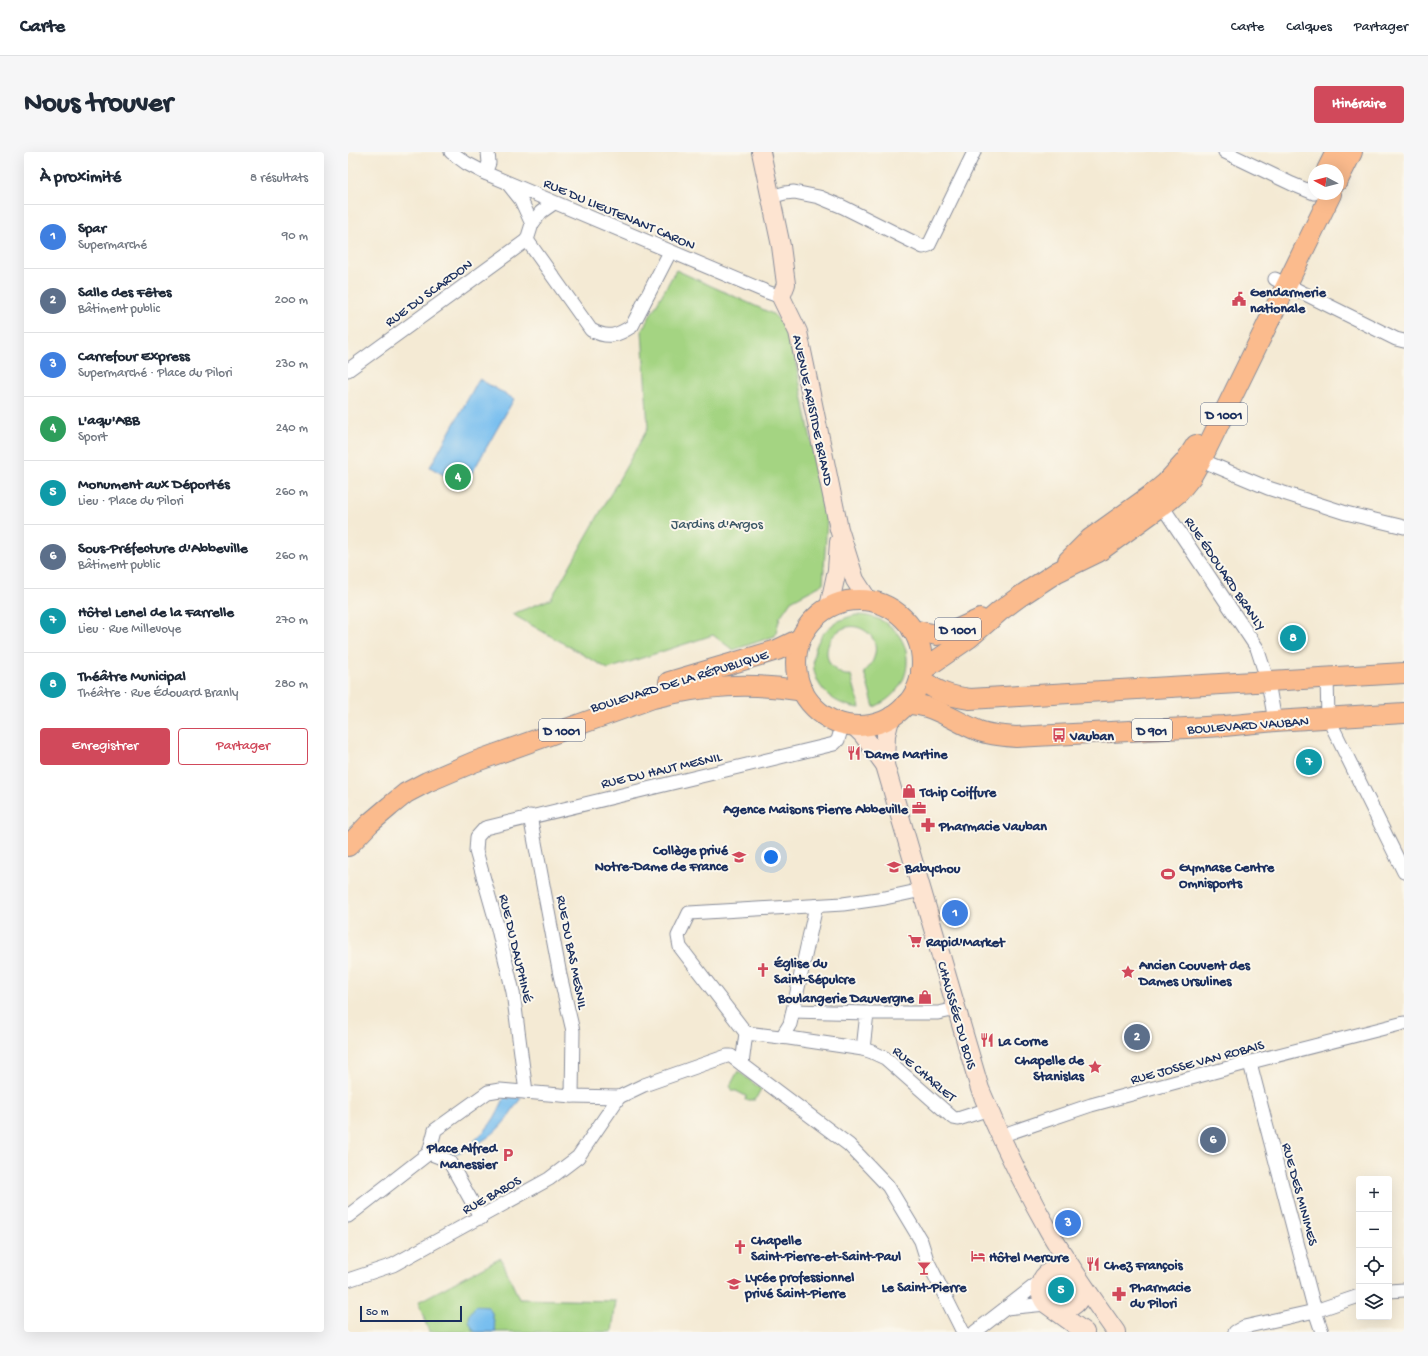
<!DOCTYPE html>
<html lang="fr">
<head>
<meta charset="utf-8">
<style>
  :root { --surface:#fff; --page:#f6f6f7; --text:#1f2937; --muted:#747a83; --line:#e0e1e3; --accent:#d1495b }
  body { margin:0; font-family:"Gochi Hand",sans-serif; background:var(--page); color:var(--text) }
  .controls { position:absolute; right:12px; bottom:12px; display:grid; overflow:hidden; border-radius:4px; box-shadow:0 4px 16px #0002 }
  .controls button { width:36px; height:36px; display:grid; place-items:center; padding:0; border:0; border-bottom:1px solid var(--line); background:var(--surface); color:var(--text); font:20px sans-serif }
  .compass { position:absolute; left:960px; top:12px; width:36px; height:36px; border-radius:50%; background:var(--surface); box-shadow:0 4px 16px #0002; rotate:277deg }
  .scale { position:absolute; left:12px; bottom:10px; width:102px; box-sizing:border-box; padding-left:4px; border:2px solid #1b2f5e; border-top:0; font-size:11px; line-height:14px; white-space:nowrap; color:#1b2f5e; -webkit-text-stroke:3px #fbf7ec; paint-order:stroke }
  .you { position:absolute; left:423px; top:705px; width:14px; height:14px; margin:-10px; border:3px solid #fff; border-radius:50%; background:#1a73e8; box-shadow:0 0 0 6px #1a73e833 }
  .badge { display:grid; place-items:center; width:26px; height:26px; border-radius:50%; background:var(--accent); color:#fff; font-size:13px; font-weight:700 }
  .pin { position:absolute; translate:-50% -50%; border:2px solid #fff; box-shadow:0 1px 4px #0006 }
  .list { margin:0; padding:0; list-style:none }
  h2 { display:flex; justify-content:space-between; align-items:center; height:52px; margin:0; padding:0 16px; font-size:17px }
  h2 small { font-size:13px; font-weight:400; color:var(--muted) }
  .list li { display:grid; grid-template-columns:26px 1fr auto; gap:12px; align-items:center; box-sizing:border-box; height:64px; padding:0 16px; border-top:1px solid var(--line) }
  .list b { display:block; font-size:15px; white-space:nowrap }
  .list p { margin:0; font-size:13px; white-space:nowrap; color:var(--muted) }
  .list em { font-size:13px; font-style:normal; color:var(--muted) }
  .actions { display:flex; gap:8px; padding:12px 16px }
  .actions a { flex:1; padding:9px 0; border:1px solid var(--accent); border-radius:4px; text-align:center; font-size:14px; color:var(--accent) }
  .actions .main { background:var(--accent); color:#fff }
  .icon { flex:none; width:22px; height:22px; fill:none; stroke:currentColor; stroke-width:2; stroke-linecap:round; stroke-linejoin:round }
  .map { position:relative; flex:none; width:1056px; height:1180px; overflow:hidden; border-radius:4px }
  header { display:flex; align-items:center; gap:24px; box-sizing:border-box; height:56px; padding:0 20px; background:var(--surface); border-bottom:1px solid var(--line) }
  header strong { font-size:19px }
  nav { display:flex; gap:22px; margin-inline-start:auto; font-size:14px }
  .intro { display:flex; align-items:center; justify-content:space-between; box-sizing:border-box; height:96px; padding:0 24px }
  h1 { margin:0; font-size:28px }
  .button { padding:10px 18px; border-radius:4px; background:var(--accent); color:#fff; font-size:14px; font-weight:700 }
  main { display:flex; gap:24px; padding:0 24px }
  aside { flex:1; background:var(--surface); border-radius:4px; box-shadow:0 4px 16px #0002 }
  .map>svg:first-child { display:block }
  .green { fill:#a4d482; stroke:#608270 }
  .water { fill:#77beef; stroke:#4976a6 }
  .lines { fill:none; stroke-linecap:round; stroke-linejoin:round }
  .street-casing { stroke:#888c99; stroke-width:15 }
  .secondary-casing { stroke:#888c99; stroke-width:20 }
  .primary-casing { stroke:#888c99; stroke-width:22 }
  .street { stroke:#fff; stroke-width:13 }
  .secondary { stroke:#fde4d1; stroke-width:18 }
  .primary { stroke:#fbbb8d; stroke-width:20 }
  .labels { text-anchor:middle; stroke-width:4; stroke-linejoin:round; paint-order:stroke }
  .shield { fill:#fbf7ec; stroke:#5e6b89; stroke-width:1 }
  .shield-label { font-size:13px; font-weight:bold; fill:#1b2f5e }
  .street-label { font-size:14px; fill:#1b2f5e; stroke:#fbf7ec }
  .poi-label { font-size:14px; font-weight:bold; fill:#1b2f5e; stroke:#fbf7ec; text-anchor:start }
  .park-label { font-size:14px; fill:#3d5867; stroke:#fbf7ec }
</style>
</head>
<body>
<header>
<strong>Carte</strong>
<nav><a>Carte</a><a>Calques</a><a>Partager</a></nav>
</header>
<div class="intro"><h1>Nous trouver</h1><a class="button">Itinéraire</a></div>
<main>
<aside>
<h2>À proximité<small>8 résultats</small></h2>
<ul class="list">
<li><span class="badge" style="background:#3f7fe0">1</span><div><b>Spar</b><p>Supermarché</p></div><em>90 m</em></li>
<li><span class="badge" style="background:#5c6f8a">2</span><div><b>Salle des Fêtes</b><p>Bâtiment public</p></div><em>200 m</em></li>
<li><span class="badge" style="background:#3f7fe0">3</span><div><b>Carrefour Express</b><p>Supermarché · Place du Pilori</p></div><em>230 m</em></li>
<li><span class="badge" style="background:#2e9e5b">4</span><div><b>L'aqu'ABB</b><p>Sport</p></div><em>240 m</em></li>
<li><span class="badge" style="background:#0f9aa8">5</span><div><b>Monument aux Déportés</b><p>Lieu · Place du Pilori</p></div><em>260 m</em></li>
<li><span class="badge" style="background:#5c6f8a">6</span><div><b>Sous-Préfecture d'Abbeville</b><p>Bâtiment public</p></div><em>260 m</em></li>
<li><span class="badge" style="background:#0f9aa8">7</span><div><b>Hôtel Lenel de la Farrelle</b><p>Lieu · Rue Millevoye</p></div><em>270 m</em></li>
<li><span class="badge" style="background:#0f9aa8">8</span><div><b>Théâtre Municipal</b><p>Théâtre · Rue Édouard Branly</p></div><em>280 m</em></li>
</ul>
<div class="actions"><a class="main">Enregistrer</a><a>Partager</a></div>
</aside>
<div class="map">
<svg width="1056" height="1180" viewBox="0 0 1056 1180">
  <rect width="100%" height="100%" fill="#fbf7ec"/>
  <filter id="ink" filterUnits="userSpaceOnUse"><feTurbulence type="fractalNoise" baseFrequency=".025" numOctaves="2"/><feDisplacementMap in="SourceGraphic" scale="8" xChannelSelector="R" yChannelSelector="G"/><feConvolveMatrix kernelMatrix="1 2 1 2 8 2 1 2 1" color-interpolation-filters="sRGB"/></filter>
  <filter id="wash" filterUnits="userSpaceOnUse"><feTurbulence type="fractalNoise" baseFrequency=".012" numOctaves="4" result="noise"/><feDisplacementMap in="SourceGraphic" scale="16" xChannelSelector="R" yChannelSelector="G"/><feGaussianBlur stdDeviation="0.9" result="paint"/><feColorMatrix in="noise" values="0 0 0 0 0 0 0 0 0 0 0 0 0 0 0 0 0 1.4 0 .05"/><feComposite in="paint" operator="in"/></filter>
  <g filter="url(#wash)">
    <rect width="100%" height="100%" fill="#f4ead4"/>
    <g class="green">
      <path d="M328,118l97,44 10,10 8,15 36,181 -4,64 -32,17 -11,16 -5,19 -42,14 -20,-15 -105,34 -96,-55 39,-15 97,-171 -6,-98z"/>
      <path d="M508,463c57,0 71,69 18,92l-10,-35c12,-10 17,-29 3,-40 -26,-20 -56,20 -30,39 4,3 9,5 14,4l9,33c-60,-6 -63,-81 -4,-93z"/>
      <path d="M390,919l23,18 -6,11h-10l1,-4 -10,-5h-3l-3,-5z"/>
      <path d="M153,1106l18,41 97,2 -4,31h-183l-11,-30z"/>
      <path d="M717,1125l9,9 -2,12 -12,5c-16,-9 -14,-24 5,-26z"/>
    </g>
    <g class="water">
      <path d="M131,227l35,20 -50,88 -34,-20z"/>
      <path d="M157,944l16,2c-6,8 -11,16 -16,23 -14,18 -34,27 -55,35l-3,-4c6,-2 15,-4 21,-7 18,-11 29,-29 37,-49z"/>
      <path d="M128,1154l12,1 4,6 4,19h-21c-8,-10 -8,-17 1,-26z"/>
    </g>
  </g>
  <g filter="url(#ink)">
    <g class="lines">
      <defs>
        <g id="street">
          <path d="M103,0l15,11 19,10 282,119 14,5"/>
          <path d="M877,0l67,32 22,9"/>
          <path d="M137,21l4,-10 -1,-11"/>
          <path d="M161,33l12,15 11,24 -5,16"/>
          <path d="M422,45l15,-4 9,-1 25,5 24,10 80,40 6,-2 45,-93"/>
          <path d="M184,72l9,-12 13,-9"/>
          <path d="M179,88l64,90c17,9 26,6 41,-4l38,-74"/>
          <path d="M927,127l121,60 8,2"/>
          <path d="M0,218l179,-130"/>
          <path d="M853,308l67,28 78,25 58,14"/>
          <path d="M814,354l95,142 11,34 7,39"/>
          <path d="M979,526l1,40 76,154"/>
          <path d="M182,664l30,159 13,56 -1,65"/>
          <path d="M519,861h71l19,-4"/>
          <path d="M398,881l43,5 74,11 4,-36 -74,-2"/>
          <path d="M434,885l8,-13 26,-118"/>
          <path d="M515,897l9,3 13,6 68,60 5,1 31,-10"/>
          <path d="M902,911l65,248 7,21"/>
          <path d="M394,912l4,-31 -66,-86 -2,-11 11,-23 154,-9 42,-6 37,-8"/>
          <path d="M178,940l-13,-100 -16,-67 -21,-74 1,-14 8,-9 349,-84 4,-4 5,-17"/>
          <path d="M652,984l91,-31 152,-41 161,-41"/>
          <path d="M81,1001l6,-23 53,-38 12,-2 72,6 47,1 25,-12 83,-29h4l118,89 39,41 33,55 6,19 36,72"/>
          <path d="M81,1001l20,8 32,57"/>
          <path d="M0,1064l81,-63"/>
          <path d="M0,1128l45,-15 156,-86 29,-22 41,-60"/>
          <path d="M1041,1139l15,-1"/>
          <path d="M658,1156l40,-4"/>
          <path d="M627,1180l67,-52"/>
          <path d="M887,1180l9,-5 71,-16 44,-15"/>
        </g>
        <g id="secondary">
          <path d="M413,0l20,94 5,38 -5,13 17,35 41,197 16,51 13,20"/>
          <path d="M481,455l8,-37 2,-28"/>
          <path d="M543,564l-5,19 -1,30 95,324c20,49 43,96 69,142 20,35 44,68 67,101"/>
          <path d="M505,573l10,10 22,30"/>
          <path d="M730,1125c-22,-22 -51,4 -32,27l39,28"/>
          <path d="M706,1157c18,3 30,-7 27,-26"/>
        </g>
        <g id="primary">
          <path d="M979,18l9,-18"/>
          <path d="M990,28l14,-28"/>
          <path d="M720,409l22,-22 64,-46 12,-10 19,-21 11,-17"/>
          <circle cx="511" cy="511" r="63"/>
          <path d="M564,478l25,5 12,-2 31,-14"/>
          <path d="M573,519l48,-33 31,-27 19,-14 38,-25 41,-20 69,-50 12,-10 12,-15 13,-23 127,-260"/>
          <path d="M572,526c16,14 29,18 50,21l434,-26"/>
          <path d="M321,530l108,-32 23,-11"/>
          <path d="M558,552c29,0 47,17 73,27 11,4 24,5 37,6l208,-11 51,-5 129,-8"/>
          <path d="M0,694l22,-23 20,-17 16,-13 21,-11 47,-20 179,-64c51,-13 98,-16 150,-7"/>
        </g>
      </defs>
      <use href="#street" class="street-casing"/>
      <use href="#secondary" class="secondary-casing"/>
      <use href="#primary" class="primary-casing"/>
      <use href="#street" class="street"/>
      <use href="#secondary" class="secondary"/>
      <use href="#primary" class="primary"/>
    </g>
  </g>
  <defs>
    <symbol id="civic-bare" viewBox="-9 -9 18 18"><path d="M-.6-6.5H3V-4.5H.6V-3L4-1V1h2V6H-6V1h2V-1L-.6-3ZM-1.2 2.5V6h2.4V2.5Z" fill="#d1495b" stroke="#fbf7ec" stroke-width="2.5" paint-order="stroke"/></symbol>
    <symbol id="bus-bare" viewBox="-9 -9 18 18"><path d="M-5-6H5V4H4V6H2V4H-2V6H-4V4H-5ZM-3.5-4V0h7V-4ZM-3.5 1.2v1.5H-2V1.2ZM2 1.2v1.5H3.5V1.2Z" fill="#d1495b" stroke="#fbf7ec" stroke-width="2.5" paint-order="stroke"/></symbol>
    <symbol id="restaurant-bare" viewBox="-9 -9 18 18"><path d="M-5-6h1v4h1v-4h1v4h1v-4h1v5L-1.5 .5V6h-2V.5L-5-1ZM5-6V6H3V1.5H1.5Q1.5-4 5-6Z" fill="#d1495b" stroke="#fbf7ec" stroke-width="2.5" paint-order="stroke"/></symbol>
    <symbol id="shop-bare" viewBox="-9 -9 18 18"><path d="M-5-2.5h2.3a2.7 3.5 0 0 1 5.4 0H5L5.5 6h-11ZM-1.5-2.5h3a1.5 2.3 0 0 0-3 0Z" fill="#d1495b" stroke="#fbf7ec" stroke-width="2.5" paint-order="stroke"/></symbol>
    <symbol id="office-bare" viewBox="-9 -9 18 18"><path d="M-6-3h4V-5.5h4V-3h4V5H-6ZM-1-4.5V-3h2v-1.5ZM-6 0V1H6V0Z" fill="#d1495b" stroke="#fbf7ec" stroke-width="2.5" paint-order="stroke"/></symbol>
    <symbol id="pharmacy-bare" viewBox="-9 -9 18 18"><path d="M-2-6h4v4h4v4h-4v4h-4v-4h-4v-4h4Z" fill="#d1495b" stroke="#fbf7ec" stroke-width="2.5" paint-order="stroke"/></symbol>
    <symbol id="school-bare" viewBox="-9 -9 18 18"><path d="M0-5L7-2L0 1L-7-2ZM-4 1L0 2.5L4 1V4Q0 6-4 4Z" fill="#d1495b" stroke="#fbf7ec" stroke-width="2.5" paint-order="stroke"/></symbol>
    <symbol id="stadium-bare" viewBox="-9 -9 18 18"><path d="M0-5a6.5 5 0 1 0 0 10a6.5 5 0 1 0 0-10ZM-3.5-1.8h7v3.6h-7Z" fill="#d1495b" stroke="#fbf7ec" stroke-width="2.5" paint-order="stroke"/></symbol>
    <symbol id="supermarket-bare" viewBox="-9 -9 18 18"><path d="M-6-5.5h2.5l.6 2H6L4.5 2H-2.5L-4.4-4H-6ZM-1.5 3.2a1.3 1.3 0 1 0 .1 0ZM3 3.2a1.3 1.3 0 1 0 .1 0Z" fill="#d1495b" stroke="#fbf7ec" stroke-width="2.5" paint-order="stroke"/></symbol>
    <symbol id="church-bare" viewBox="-9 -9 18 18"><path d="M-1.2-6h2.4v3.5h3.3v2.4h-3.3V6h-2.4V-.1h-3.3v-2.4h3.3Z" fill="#d1495b" stroke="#fbf7ec" stroke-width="2.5" paint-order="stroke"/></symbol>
    <symbol id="sight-bare" viewBox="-9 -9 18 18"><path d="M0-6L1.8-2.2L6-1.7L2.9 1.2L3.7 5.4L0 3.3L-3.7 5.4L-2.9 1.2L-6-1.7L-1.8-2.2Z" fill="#d1495b" stroke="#fbf7ec" stroke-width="2.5" paint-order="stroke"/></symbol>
    <symbol id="parking-bare" viewBox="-9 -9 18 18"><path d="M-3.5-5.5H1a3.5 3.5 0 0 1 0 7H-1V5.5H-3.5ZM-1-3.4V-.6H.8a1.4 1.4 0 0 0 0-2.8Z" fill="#d1495b" stroke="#fbf7ec" stroke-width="2.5" paint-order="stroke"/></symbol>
    <symbol id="hotel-bare" viewBox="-9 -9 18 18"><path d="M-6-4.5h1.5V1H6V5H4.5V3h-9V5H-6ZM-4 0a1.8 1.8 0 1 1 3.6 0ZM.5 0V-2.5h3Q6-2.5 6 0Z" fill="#d1495b" stroke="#fbf7ec" stroke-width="2.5" paint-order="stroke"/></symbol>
    <symbol id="bar-bare" viewBox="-9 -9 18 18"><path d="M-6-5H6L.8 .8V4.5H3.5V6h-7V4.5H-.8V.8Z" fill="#d1495b" stroke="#fbf7ec" stroke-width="2.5" paint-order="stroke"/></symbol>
  </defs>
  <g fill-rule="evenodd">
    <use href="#civic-bare" x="881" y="137" width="20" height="20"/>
    <use href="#bus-bare" x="701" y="573" width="20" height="20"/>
    <use href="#restaurant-bare" x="496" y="591" width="20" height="20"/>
    <use href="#shop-bare" x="551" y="629" width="20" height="20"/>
    <use href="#office-bare" x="561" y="646" width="20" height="20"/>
    <use href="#pharmacy-bare" x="570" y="663" width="20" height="20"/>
    <use href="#school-bare" x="381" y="695" width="20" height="20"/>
    <use href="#school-bare" x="536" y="705" width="20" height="20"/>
    <use href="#stadium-bare" x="810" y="712" width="20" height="20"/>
    <use href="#supermarket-bare" x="557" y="779" width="20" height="20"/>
    <use href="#church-bare" x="405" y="808" width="20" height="20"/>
    <use href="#sight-bare" x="770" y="810" width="20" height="20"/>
    <use href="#shop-bare" x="567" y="835" width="20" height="20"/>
    <use href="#restaurant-bare" x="629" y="878" width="20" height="20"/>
    <use href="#sight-bare" x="737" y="905" width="20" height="20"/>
    <use href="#parking-bare" x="150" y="993" width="20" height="20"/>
    <use href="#church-bare" x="382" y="1085" width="20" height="20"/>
    <use href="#hotel-bare" x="620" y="1094" width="20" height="20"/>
    <use href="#restaurant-bare" x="735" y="1102" width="20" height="20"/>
    <use href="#bar-bare" x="566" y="1106" width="20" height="20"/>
    <use href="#school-bare" x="376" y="1122" width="20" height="20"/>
    <use href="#pharmacy-bare" x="761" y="1132" width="20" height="20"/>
  </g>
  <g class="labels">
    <g class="shield">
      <rect x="853" y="251" width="46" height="22" rx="3"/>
      <rect x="587" y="466" width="46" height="22" rx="3"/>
      <rect x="191" y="567" width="46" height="22" rx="3"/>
      <rect x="784" y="567" width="40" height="22" rx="3"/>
    </g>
    <g class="shield-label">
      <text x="876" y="267">D 1001</text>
      <text x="610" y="482">D 1001</text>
      <text x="214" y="583">D 1001</text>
      <text x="804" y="583">D 901</text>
    </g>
    <g class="street-label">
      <text transform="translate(272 61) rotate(23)" y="5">RUE DU LIEUTENANT CARON</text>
      <text transform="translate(80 140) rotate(-36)" y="5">RUE DU SCARDON</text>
      <text transform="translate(466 258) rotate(78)" y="5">AVENUE ARISTIDE BRIAND</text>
      <text transform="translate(878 421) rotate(56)" y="5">RUE ÉDOUARD BRANLY</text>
      <text transform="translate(331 528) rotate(-17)" y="5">BOULEVARD DE LA RÉPUBLIQUE</text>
      <text transform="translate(900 572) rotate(-4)" y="5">BOULEVARD VAUBAN</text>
      <text transform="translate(313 617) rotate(-13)" y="5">RUE DU HAUT MESNIL</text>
      <text transform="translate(169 796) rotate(77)" y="5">RUE DU DAUPHINÉ</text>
      <text transform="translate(225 800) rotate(79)" y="5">RUE DU BAS MESNIL</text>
      <text transform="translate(610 863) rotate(74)" y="5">CHAUSSÉE DU BOIS</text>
      <text transform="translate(849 909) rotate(-15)" y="5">RUE JOSSE VAN ROBAIS</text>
      <text transform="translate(577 921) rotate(40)" y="5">RUE CHARLET</text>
      <text transform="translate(143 1042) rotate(-29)" y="5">RUE BABOS</text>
      <text transform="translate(953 1042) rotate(75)" y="5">RUE DES MINIMES</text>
    </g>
    <g class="poi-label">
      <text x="902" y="144">Gendarmerie<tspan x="902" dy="16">nationale</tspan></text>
      <text x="722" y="588">Vauban</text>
      <text x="517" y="606">Dame Martine</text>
      <text x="572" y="644">Tchip Coiffure</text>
      <text x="560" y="661" text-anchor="end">Agence Maisons Pierre Abbeville</text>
      <text x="591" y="678">Pharmacie Vauban</text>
      <text x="380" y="702" text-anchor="end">Collège privé<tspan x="380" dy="16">Notre-Dame de France</tspan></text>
      <text x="831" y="719">Gymnase Centre<tspan x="831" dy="16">Omnisports</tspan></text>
      <text x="557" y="720">Babychou</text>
      <text x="578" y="794">Rapid'Market</text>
      <text x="426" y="815">Église du<tspan x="426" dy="16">Saint-Sépulcre</tspan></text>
      <text x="791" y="817">Ancien Couvent des<tspan x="791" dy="16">Dames Ursulines</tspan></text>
      <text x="566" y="850" text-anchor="end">Boulangerie Dauvergne</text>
      <text x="650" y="893">La Corne</text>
      <text x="736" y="912" text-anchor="end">Chapelle de<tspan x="736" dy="16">Stanislas</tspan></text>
      <text x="149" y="1000" text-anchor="end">Place Alfred<tspan x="149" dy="16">Manessier</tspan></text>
      <text x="403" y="1092">Chapelle<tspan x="403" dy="16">Saint-Pierre-et-Saint-Paul</tspan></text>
      <text x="641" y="1109">Hôtel Mercure</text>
      <text x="756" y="1117">Chez François</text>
      <text x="397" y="1129">Lycée professionnel<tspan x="397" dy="16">privé Saint-Pierre</tspan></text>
      <text x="576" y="1139" text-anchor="middle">Le Saint-Pierre</text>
      <text x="782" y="1139">Pharmacie<tspan x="782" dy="16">du Pilori</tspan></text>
    </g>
    <g class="park-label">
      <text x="369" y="376">Jardins d'Argos</text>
    </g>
  </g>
</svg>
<div class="controls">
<button>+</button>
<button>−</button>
<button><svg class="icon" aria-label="locate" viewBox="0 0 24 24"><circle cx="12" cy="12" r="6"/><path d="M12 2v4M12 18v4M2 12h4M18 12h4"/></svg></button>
<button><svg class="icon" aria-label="layers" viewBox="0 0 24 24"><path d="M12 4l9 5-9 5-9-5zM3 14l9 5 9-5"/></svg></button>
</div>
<svg class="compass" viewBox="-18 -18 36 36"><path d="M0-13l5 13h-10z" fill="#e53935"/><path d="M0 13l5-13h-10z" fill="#747a83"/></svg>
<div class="scale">50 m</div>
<div class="you"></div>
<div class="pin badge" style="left:607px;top:761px;background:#3f7fe0">1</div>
<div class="pin badge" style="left:789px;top:885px;background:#5c6f8a">2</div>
<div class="pin badge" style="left:720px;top:1071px;background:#3f7fe0">3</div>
<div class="pin badge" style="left:110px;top:325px;background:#2e9e5b">4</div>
<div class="pin badge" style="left:713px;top:1138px;background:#0f9aa8">5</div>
<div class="pin badge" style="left:865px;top:988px;background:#5c6f8a">6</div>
<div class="pin badge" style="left:961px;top:610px;background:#0f9aa8">7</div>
<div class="pin badge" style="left:945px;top:486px;background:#0f9aa8">8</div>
</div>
</main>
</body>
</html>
